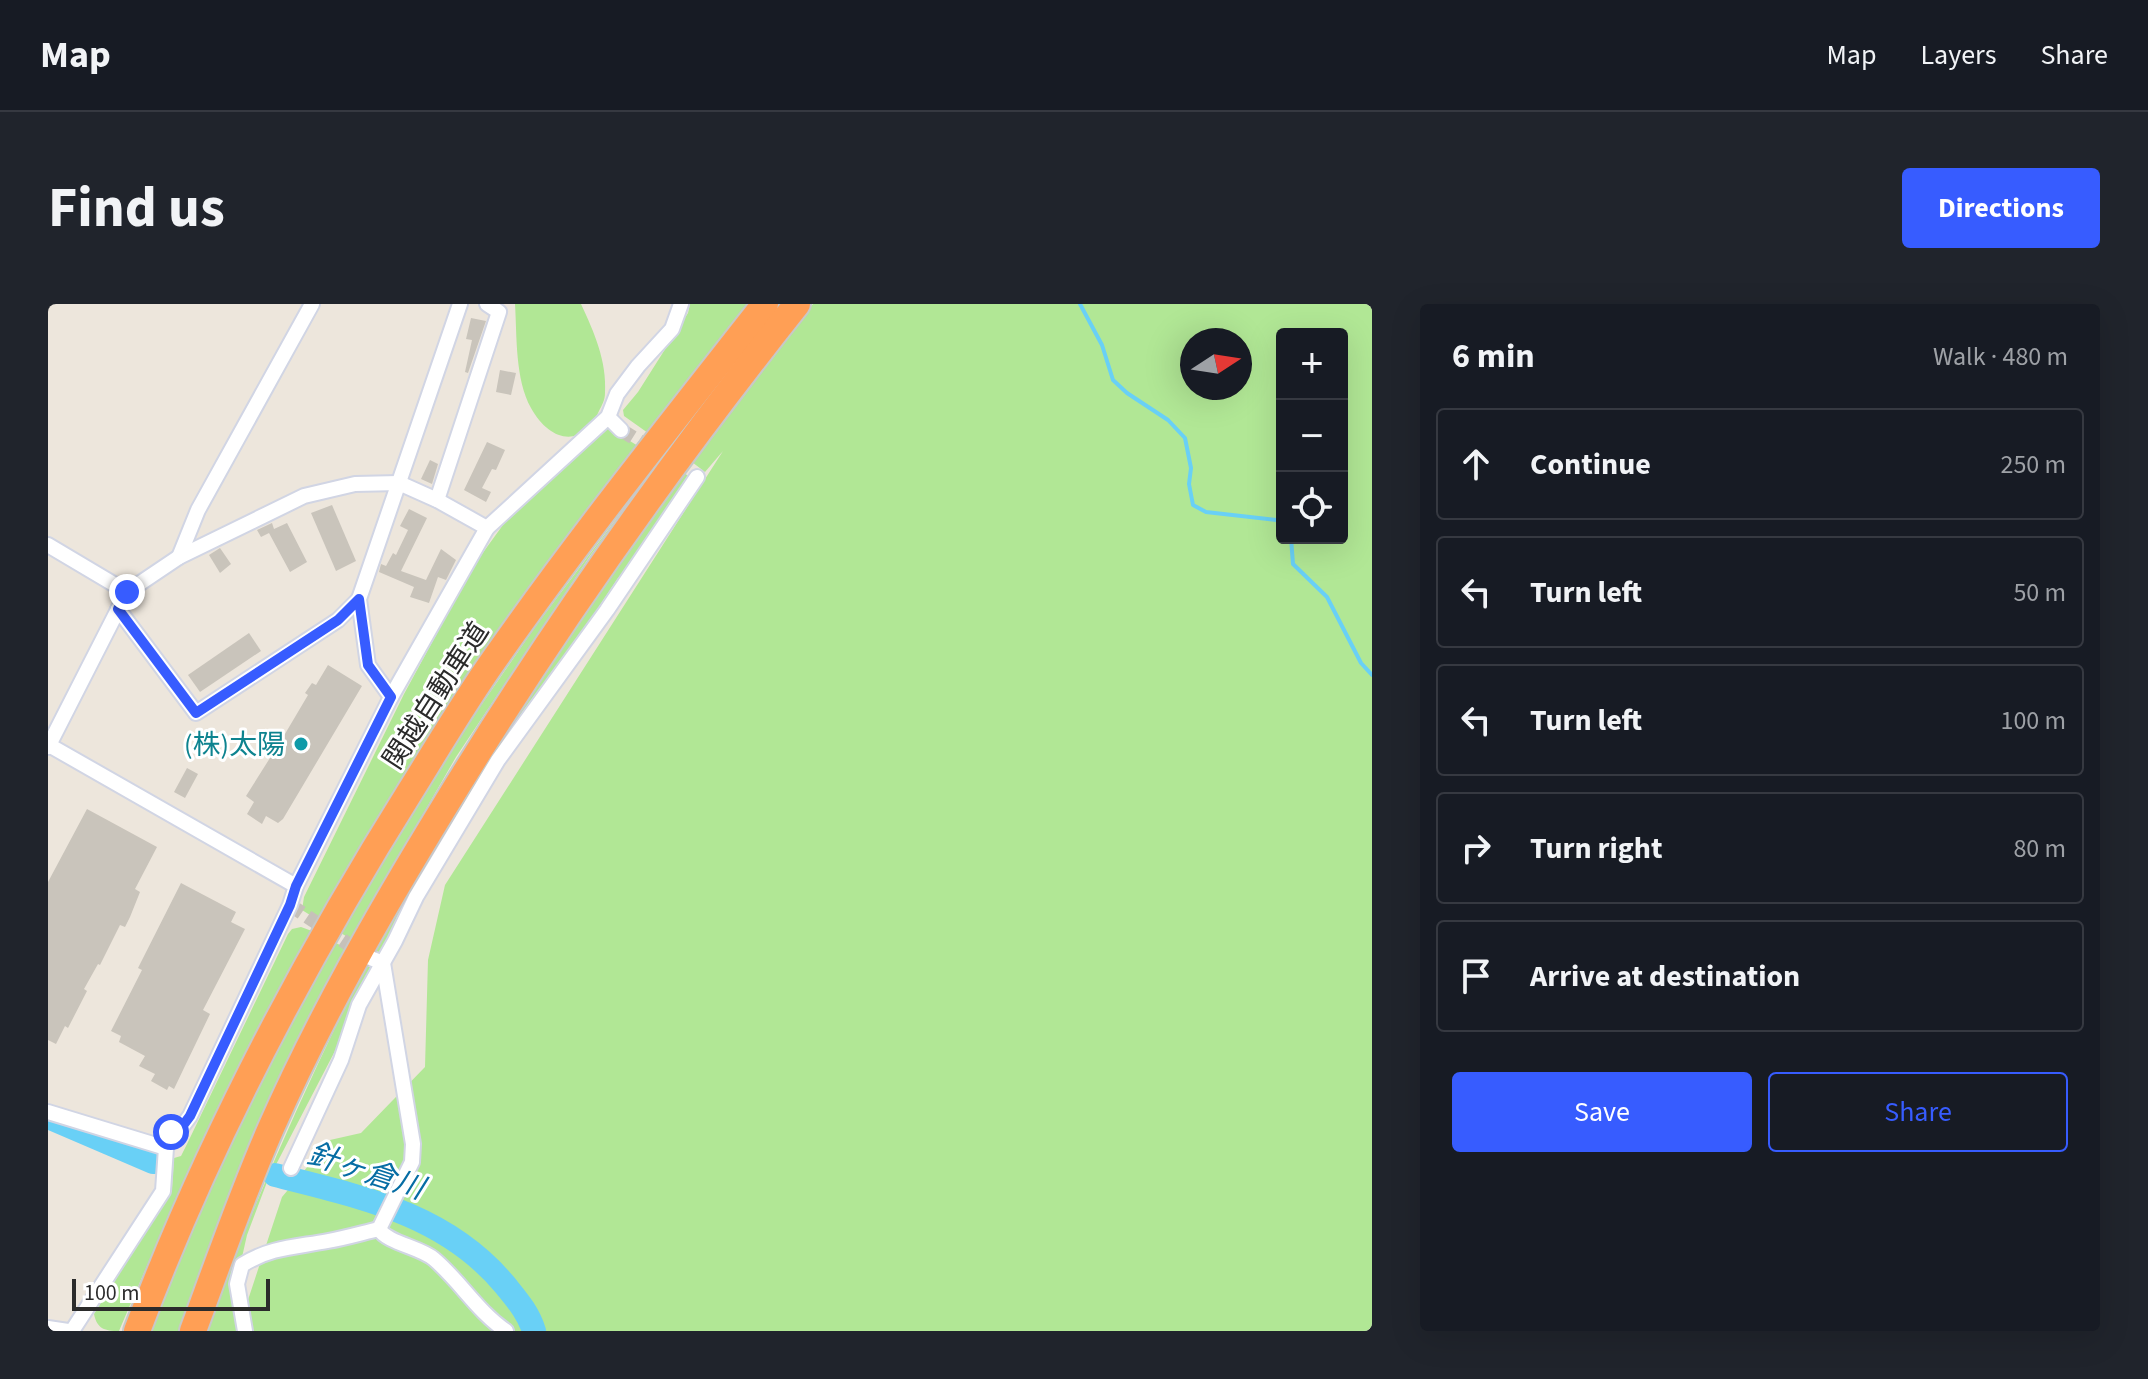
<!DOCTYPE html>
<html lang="en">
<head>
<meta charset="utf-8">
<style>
  :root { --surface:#171b24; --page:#20242c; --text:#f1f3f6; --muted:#9ea1a6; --line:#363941; --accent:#375cff }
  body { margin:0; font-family:"Source Sans 3","Noto Sans JP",sans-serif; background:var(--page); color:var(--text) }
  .controls { position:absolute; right:24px; top:24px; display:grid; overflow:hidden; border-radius:8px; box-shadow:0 8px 32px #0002 }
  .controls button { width:72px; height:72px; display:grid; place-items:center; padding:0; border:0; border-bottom:2px solid var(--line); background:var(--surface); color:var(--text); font:40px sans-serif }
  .compass { position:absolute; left:1132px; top:24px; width:72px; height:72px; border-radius:50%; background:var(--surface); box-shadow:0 8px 32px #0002; rotate:78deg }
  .scale { position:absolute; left:24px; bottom:20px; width:198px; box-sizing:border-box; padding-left:8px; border:4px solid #2b2b2b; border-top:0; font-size:22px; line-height:28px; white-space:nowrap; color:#2b2b2b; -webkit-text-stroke:6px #fff; paint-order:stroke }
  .stop { position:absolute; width:24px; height:24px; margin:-18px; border:6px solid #375cff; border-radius:50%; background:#fff }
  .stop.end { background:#375cff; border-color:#fff; box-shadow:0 2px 8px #0008 }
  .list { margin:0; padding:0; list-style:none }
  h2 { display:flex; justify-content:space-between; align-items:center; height:104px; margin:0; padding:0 32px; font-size:34px }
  h2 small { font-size:26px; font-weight:400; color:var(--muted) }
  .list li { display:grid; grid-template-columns:52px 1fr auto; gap:24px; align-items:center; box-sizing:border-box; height:112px; margin:0 16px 16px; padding:0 16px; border:2px solid var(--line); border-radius:8px }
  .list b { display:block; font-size:30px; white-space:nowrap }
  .list em { font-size:26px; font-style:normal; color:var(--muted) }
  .actions { display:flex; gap:16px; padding:24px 32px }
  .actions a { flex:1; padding:18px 0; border:2px solid var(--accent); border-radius:8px; text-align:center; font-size:28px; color:var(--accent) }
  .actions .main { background:var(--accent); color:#fff }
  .icon { flex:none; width:44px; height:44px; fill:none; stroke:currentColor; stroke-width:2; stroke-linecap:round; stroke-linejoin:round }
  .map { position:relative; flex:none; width:1324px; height:1027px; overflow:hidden; border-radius:8px }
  header { display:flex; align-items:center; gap:48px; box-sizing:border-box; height:112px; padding:0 40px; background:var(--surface); border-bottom:2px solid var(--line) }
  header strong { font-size:38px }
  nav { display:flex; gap:44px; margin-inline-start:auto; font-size:28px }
  .intro { display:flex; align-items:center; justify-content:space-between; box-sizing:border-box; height:192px; padding:0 48px }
  h1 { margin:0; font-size:56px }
  .button { padding:20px 36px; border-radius:8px; background:var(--accent); color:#fff; font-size:28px; font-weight:700 }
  main { display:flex; gap:48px; padding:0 48px }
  aside { flex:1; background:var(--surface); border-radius:8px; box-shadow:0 8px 32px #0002 }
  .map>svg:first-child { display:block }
  .green { fill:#b1e795; fill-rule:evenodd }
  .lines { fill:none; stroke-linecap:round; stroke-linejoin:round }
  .stream { stroke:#69d0f6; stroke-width:4 }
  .river { stroke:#69d0f6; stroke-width:24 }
  .building { fill:#c9c4bb }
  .minor-tunnel { stroke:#c6c1b9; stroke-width:14; stroke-dasharray:14 7; stroke-linecap:butt }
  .minor-casing { stroke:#d1d5e4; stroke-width:18 }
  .motorway-casing { stroke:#c8c8c8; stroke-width:30 }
  .minor { stroke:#fff; stroke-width:14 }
  .motorway { stroke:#ff9f55; stroke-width:26 }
  .route { stroke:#375cff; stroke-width:10 }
  .culture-dot { fill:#0f9aa8; stroke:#fff; stroke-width:3 }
  .labels { text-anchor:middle; stroke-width:6; stroke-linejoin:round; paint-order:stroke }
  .street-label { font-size:28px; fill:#2b2b2b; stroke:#fff }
  .culture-label { font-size:28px; fill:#0d838f; stroke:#fff; text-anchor:end }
  .water-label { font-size:30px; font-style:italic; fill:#066da4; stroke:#fff }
</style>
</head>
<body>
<header>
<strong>Map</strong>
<nav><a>Map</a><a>Layers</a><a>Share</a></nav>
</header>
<div class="intro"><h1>Find us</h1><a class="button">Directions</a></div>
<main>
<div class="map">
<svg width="1324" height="1027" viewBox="0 0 1324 1027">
  <rect width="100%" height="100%" fill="#ede6dc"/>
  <g class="green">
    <path d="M467,0h66c13,28 26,57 24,89 0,7 -3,12 -6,18 -17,39 -50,30 -68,-3 -16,-29 -14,-71 -16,-104z"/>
    <path d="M642,0h57l-99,129 -24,-17 -1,-6 15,-18 50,-79z"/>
    <path d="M765,0h559v1027h-1166c47,-127 101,-249 162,-370l9,9 -110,212 -20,53 -11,49 6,34 40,-121 48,-57 31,-7 64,-66 3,-107 17,-75 278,-434 -18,21 -13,-10zM1234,30h60v204h-60zM1144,36h48v48h-48z"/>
    <path d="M558,122l32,20c-111,155 -226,307 -320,474l-16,-10 2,-13 100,-203 70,-129 34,-47z"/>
    <path d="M611,158l-69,94 -134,201 -105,182 -12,-7 127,-205 69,-100z"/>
    <path d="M636,169l9,6 -56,81 -19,18 -120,181 -117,197 -7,-5 98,-173 132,-197z"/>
    <path d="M253,623l11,4c-71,131 -135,262 -193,400 -14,0 -22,-2 -25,-17l78,-126 2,-30 7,-2 7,-14 100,-208 4,-5z"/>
    <path d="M286,638l12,6 -131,286 -35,97h-29l74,-180z"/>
  </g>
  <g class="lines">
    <g class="stream">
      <path d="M1032,0l22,41 11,35 14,13 41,27 17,18 6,30 -2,16 4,21 13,7 70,8 6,3"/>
      <path d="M1243,234l2,26 34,33 34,66 11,12"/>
    </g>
    <g class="river">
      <path d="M0,813l105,45"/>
      <path d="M227,871c85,22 170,38 230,110 12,15 23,27 29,46"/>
    </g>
  </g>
  <g class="building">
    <path d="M423,14l15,3 -18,52 -3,-1 7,-32 -6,-1z"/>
    <path d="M452,66l16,3 -5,22 -15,-3z"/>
    <path d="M439,138l18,8 -9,20 -4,-1 -10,19 9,4 -5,10 -22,-12z"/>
    <path d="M382,156l8,4 -6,20 -11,-5z"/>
    <path d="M284,201l24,56 -20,10 -25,-58z"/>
    <path d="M361,205l18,9 -26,53 25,9 15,-31 15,11 -10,20 -8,-3 -9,26 -19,-6 4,-10 -35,-15 2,-8 5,2 7,-13 3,2 12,-25 -8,-4z"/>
    <path d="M224,219l2,6 13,-6 20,39 -17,10 -21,-39 -8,4 -4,-7z"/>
    <path d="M172,244l11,16 -11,9 -11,-18z"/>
    <path d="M201,329l12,18 -61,41 -12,-17z"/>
    <path d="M280,361l34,21 -79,133 -5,4 -12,-7 -4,8 -15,-10 7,-12 -8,-6 29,-46 -3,-2 6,-10 4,1 26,-44 -3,-2 7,-10 4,2z"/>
    <path d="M139,464l11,6 -13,24 -11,-6z"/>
    <path d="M39,505l70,38 -22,42 5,3 -10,25 -5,10 -5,-2 -20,40 -2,-1 -14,25 3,2 -19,37 -3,-2 -9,18 -8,-4v-158z"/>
    <path d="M133,579l55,29 -5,10 14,7 -42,81 7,4 -26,54 -10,21 -5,-3 -2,4 -16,-9 4,-7 -16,-8 6,-10 -26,-14 2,-6 -10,-5 31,-61 -4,-2z"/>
  </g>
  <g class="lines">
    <g class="minor-tunnel">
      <path d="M573,126l34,21"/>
      <path d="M242,601l73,49"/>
    </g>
    <defs>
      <g id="minor">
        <path d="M560,113l13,13"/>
        <path d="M389,196l62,-188 -12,-8"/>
        <path d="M439,224l121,-111 9,-23 21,-28 34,-37 9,-25"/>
        <path d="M0,241l79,47"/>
        <path d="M131,253l19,-47 114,-206"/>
        <path d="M70,305l78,104 142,-93 21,-21"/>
        <path d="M1,441l247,141"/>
        <path d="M0,443l79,-155 52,-35 125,-61 51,-12 44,-1 38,17 50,28 -96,169"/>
        <path d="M320,653l15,6 30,181 -1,18 -33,67"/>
        <path d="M0,808l118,36"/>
        <path d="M243,864l50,-108 18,-55 36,-64 21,-44 82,-137 109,-150 90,-133"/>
        <path d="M331,925c8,14 41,18 55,30 26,22 43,52 72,72"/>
        <path d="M0,1024l20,3"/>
        <path d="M24,1027l91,-140 3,-43 5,-16 10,-4 9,-12 100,-211 6,-19 95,-189 -23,-32 -9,-66 101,-295"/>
        <path d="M197,1027l-8,-47 5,-19c28,-18 55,-18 86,-24 17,-3 34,-8 51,-12"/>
      </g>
      <g id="motorway">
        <path d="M89,1027c72,-191 166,-369 274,-541 28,-45 55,-91 85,-133 85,-121 178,-237 269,-353"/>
        <path d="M145,1027c25,-68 49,-137 78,-203 49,-111 109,-216 172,-319 107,-176 226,-344 354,-505"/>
      </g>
    </defs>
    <use href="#minor" class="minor-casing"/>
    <use href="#motorway" class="motorway-casing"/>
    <use href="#minor" class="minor"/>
    <use href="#motorway" class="motorway"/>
  </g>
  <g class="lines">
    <path class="route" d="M79,288l-9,17 78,104 142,-93 21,-21 9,66 23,32 -95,189 -6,19 -100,211 -9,12 -10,4"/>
  </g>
  <circle class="culture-dot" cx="253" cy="440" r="8"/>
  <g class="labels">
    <g class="street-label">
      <text transform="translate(387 391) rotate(-57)" y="10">関越自動車道</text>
    </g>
    <g class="culture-label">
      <text x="237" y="450">(株)太陽</text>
    </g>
    <g class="water-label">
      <text transform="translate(318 867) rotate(18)" y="10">針ヶ倉川</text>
    </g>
  </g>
</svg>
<div class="controls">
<button>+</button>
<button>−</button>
<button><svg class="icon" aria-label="locate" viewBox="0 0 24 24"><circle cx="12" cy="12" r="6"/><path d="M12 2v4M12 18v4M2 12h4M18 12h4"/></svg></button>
</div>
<svg class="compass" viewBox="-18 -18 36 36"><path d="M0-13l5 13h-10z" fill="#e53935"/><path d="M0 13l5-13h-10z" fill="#9ea1a6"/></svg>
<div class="scale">100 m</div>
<div class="stop" style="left:123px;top:828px"></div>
<div class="stop end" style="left:79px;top:288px"></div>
</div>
<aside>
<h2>6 min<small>Walk · 480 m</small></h2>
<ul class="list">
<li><svg class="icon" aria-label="ahead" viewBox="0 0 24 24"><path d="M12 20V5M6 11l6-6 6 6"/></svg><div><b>Continue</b></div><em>250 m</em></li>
<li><svg class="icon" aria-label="left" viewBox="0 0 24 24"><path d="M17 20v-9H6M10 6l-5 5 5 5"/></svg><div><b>Turn left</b></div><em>50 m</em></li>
<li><svg class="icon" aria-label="left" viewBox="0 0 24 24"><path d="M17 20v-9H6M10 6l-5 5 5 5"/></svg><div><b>Turn left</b></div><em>100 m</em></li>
<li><svg class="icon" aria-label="right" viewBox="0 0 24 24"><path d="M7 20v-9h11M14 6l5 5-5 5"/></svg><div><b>Turn right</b></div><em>80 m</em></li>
<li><svg class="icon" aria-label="arrive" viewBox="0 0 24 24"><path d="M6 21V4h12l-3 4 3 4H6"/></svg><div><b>Arrive at destination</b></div></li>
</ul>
<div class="actions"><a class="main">Save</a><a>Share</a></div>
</aside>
</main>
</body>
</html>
